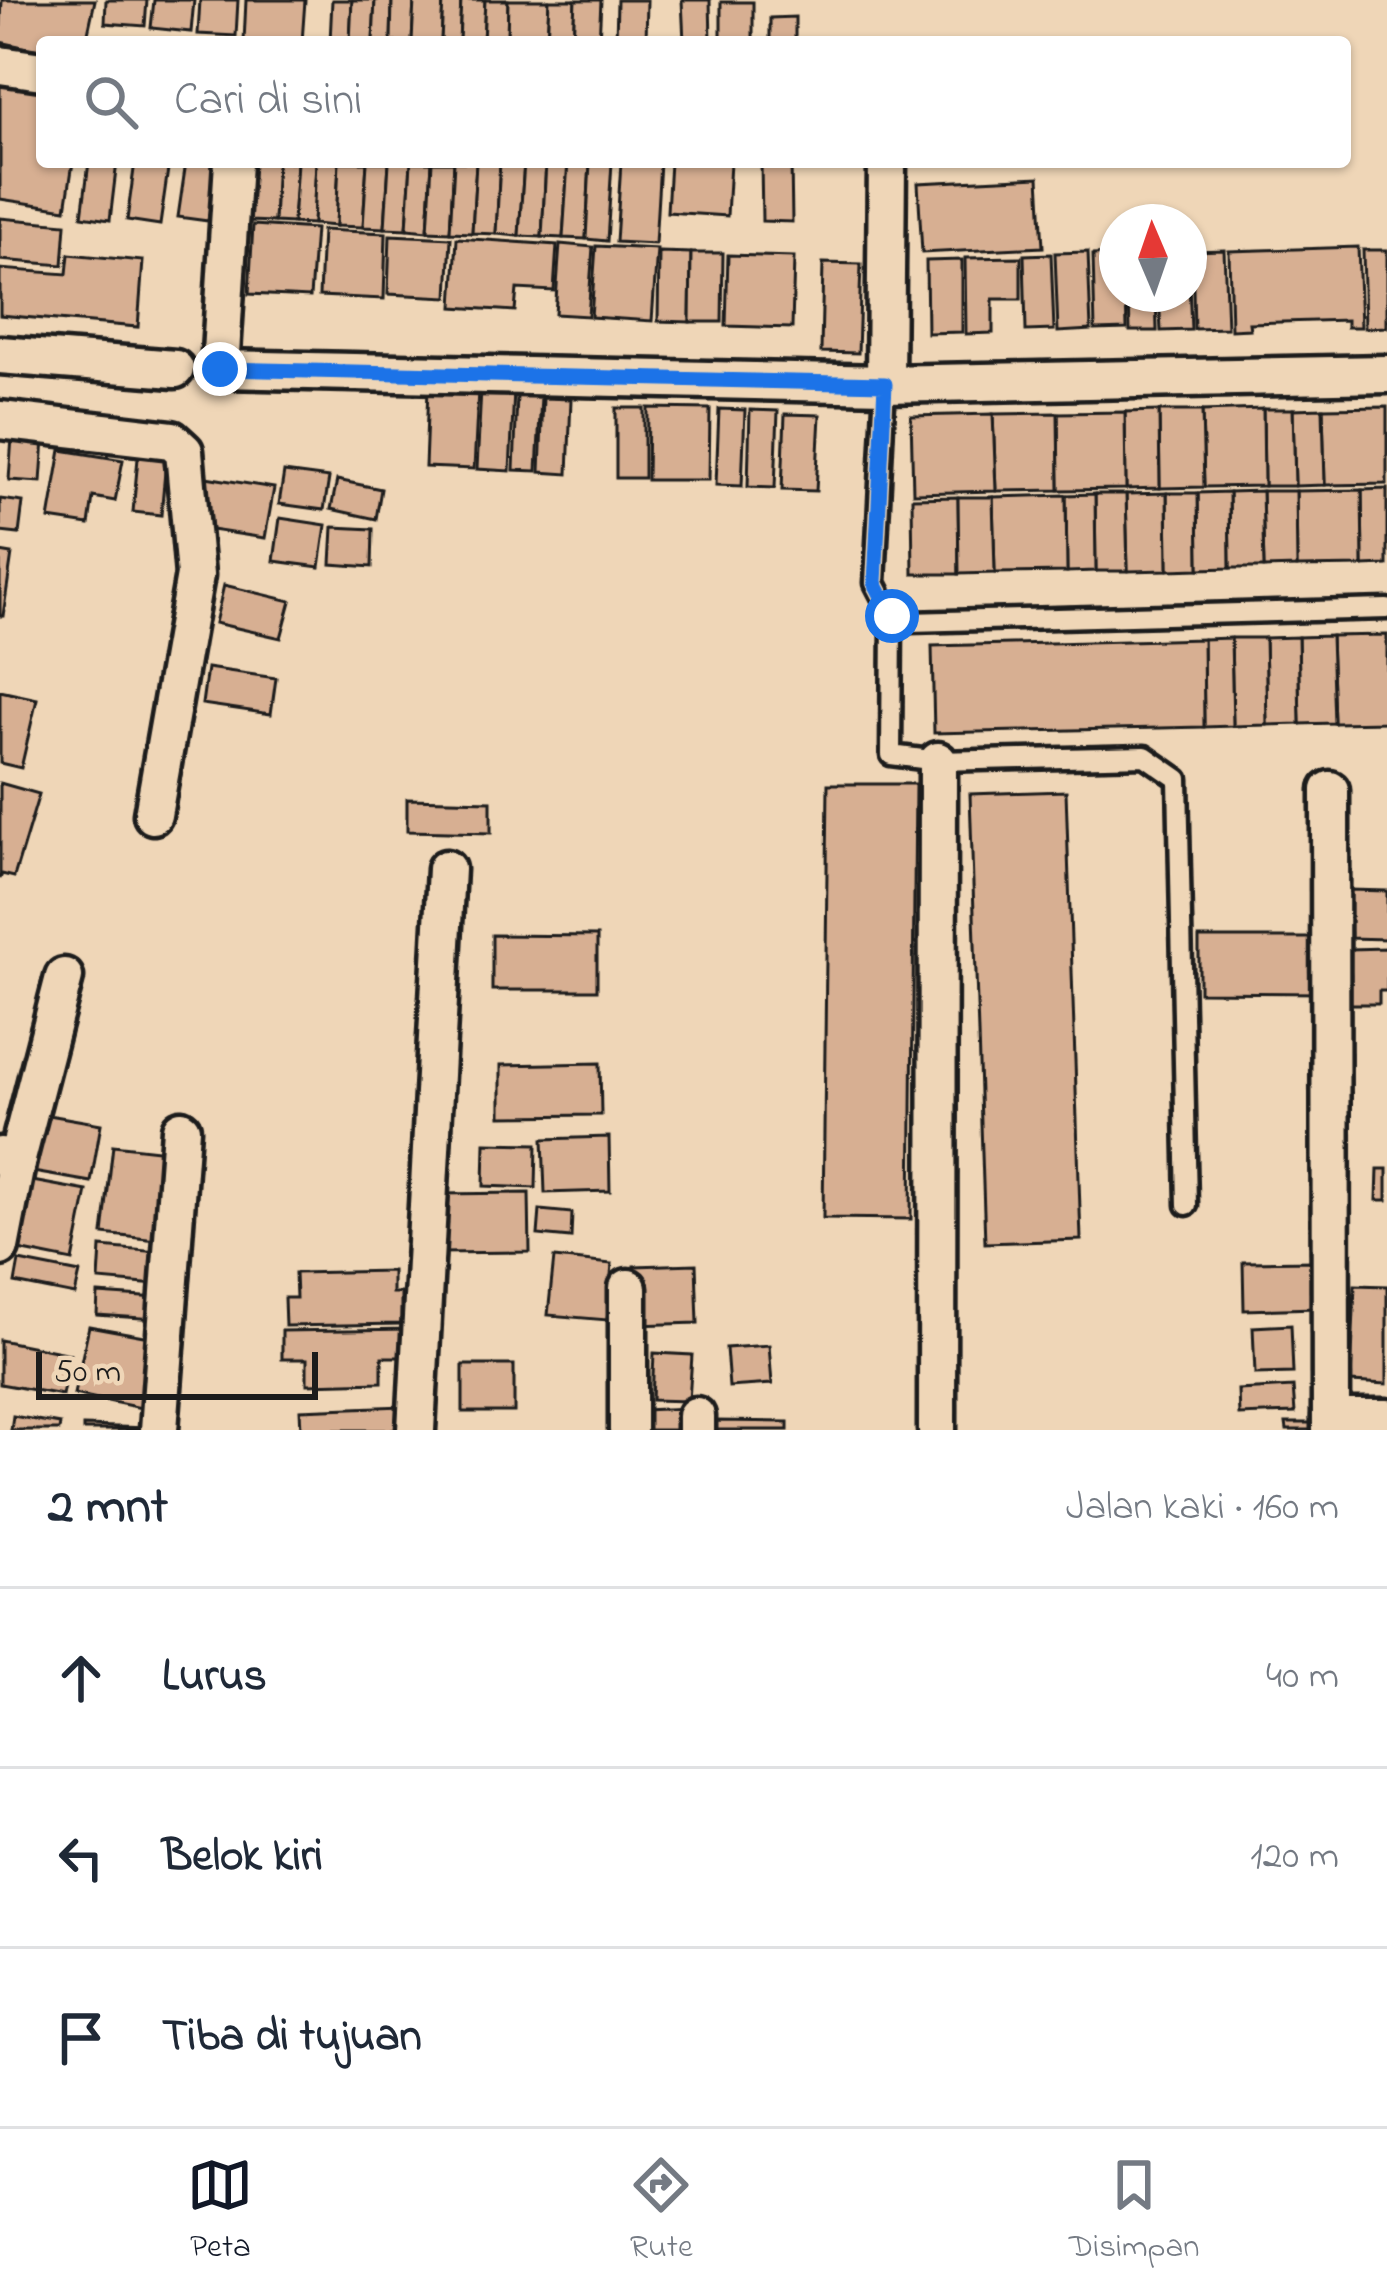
<!DOCTYPE html>
<html lang="id">
<head>
<meta charset="utf-8">
<style>
  :root { --surface:#fff; --page:#f6f6f7; --text:#1f2937; --muted:#747a83; --line:#e0e1e3; --accent:#111827 }
  body { margin:0; font-family:"Indie Flower",sans-serif; background:var(--page); color:var(--text) }
  .compass { position:absolute; left:1099px; top:204px; width:108px; height:108px; border-radius:50%; background:var(--surface); box-shadow:0 3px 9px #0004; rotate:358deg }
  .scale { position:absolute; left:36px; bottom:30px; width:282px; box-sizing:border-box; padding-left:12px; border:6px solid #1c1c1c; border-top:0; font-size:33px; line-height:42px; white-space:nowrap; color:#1c1c1c; -webkit-text-stroke:9px #efd6b7; paint-order:stroke }
  .stop { position:absolute; width:36px; height:36px; margin:-27px; border:9px solid #1a73e8; border-radius:50%; background:#fff }
  .stop.end { background:#1a73e8; border-color:#fff; box-shadow:0 3px 12px #0008 }
  .list { margin:0; padding:0; list-style:none }
  h2 { display:flex; justify-content:space-between; align-items:center; height:156px; margin:0; padding:0 48px; font-size:51px }
  h2 small { font-size:39px; font-weight:400; color:var(--muted) }
  .list li { display:grid; grid-template-columns:78px 1fr auto; gap:36px; align-items:center; box-sizing:border-box; height:180px; padding:0 48px; border-top:3px solid var(--line) }
  .list b { display:block; font-size:45px; white-space:nowrap }
  .list em { font-size:39px; font-style:normal; color:var(--muted) }
  .icon { flex:none; width:66px; height:66px; fill:none; stroke:currentColor; stroke-width:2; stroke-linecap:round; stroke-linejoin:round }
  .map { position:relative; flex:none; width:1387px; height:1430px; overflow:hidden }
  .search { position:absolute; background:var(--surface); box-shadow:0 3px 9px #0004; left:36px; right:36px; top:36px; height:132px; display:flex; align-items:center; gap:30px; box-sizing:border-box; padding:0 42px; border-radius:12px; color:var(--muted); font-size:45px }
  .sheet { height:696px; background:var(--surface) }
  nav { display:flex; justify-content:space-around; align-items:center; box-sizing:border-box; height:168px; border-top:3px solid var(--line); background:var(--surface); font-size:33px; color:var(--muted) }
  nav a { display:grid; justify-items:center; gap:6px }
  nav .on { color:var(--accent) }
  .map>svg:first-child { display:block }
  .building { fill:#d7af92; stroke:#1c1c1c; stroke-width:3 }
  .lines { fill:none; stroke-linecap:round; stroke-linejoin:round }
  .lane-casing { stroke:#1c1c1c; stroke-width:27 }
  .street-casing { stroke:#1c1c1c; stroke-width:45 }
  .lane { stroke:#efd6b7; stroke-width:18 }
  .street { stroke:#efd6b7; stroke-width:36 }
  .route { stroke:#1a73e8; stroke-width:15 }
</style>
</head>
<body>
<div class="map">
<svg width="1387" height="1430" viewBox="0 0 1387 1430">
  <rect width="100%" height="100%" fill="#efd6b7"/>
  <filter id="ink" filterUnits="userSpaceOnUse"><feTurbulence type="fractalNoise" baseFrequency=".00833" numOctaves="2"/><feDisplacementMap in="SourceGraphic" scale="24" xChannelSelector="R" yChannelSelector="G"/><feConvolveMatrix kernelMatrix="1 2 1 2 8 2 1 2 1" color-interpolation-filters="sRGB"/></filter>
  <g filter="url(#ink)">
    <g class="building">
      <path d="M2,0h93l-9,42h-44v9l-42,-9z"/>
      <path d="M106,0h41l-2,26 -40,-3z"/>
      <path d="M154,0h40l-3,32 -40,-4z"/>
      <path d="M200,0h38l-2,36 -38,-2z"/>
      <path d="M246,0h59l-3,42h-58z"/>
      <path d="M332,0h20l-2,42h-20z"/>
      <path d="M352,0h23l-2,42h-23z"/>
      <path d="M375,0h17l-1,42h-18z"/>
      <path d="M392,0h22l-2,42h-21z"/>
      <path d="M414,0h29l-2,42h-29z"/>
      <path d="M443,0h18l-2,42h-18z"/>
      <path d="M461,0h24l-2,42h-24z"/>
      <path d="M485,0h23l-1,42h-24z"/>
      <path d="M508,0h41l-2,42h-40z"/>
      <path d="M549,0h26l-2,42h-26z"/>
      <path d="M575,0h26l-2,42h-26z"/>
      <path d="M617,0h30l-1,42h-30z"/>
      <path d="M682,0h28l1,42h-27z"/>
      <rect x="721" y="2" width="32" height="40"/>
      <path d="M795,17v25h-25v-24z"/>
      <path d="M0,81l42,6v75h31l-7,47 -66,-10z"/>
      <path d="M89,162h28l-7,58 -28,-4z"/>
      <path d="M135,162h34l-9,63 -33,-5z"/>
      <path d="M186,162h30l-8,59 -30,-4z"/>
      <path d="M252,162h25l-3,60 -25,-1z"/>
      <path d="M277,162h20l-4,61 -19,-1z"/>
      <path d="M297,162h19l-3,62 -20,-1z"/>
      <path d="M316,162h23l-3,64 -23,-2z"/>
      <path d="M339,162h28l-4,65 -27,-1z"/>
      <path d="M367,162h22l-4,66 -22,-1z"/>
      <path d="M389,162h22l-4,67 -22,-1z"/>
      <path d="M411,162h21l-4,69 -21,-2z"/>
      <path d="M432,162h22l-4,70 -22,-1z"/>
      <path d="M454,162h22l-4,71 -22,-1z"/>
      <path d="M476,162h24l-4,72 -24,-1z"/>
      <path d="M500,162h24l-5,74 -23,-2z"/>
      <path d="M524,162h22l-4,75 -23,-1z"/>
      <path d="M546,162h22l-5,76 -21,-1z"/>
      <path d="M568,162h22l-4,77 -23,-1z"/>
      <path d="M590,162h22l-5,79 -21,-2z"/>
      <path d="M621,162h39l-5,82 -39,-2z"/>
      <path d="M670,162h60l-3,54 -60,-4z"/>
      <path d="M761,162h30l1,60 -30,-1z"/>
      <path d="M1039,177l4,70 -121,6 -4,-70z"/>
      <path d="M0,218l66,6 -3,41 -63,-5z"/>
      <path d="M253,225l62,4 -5,68 -61,-3z"/>
      <path d="M322,230l64,3 -2,66 -65,-3z"/>
      <path d="M390,235l61,3 -3,59 -60,-3z"/>
      <path d="M457,238l100,7 -3,46 -37,-2 -2,22 -62,-4z"/>
      <path d="M560,244l33,3 -5,69 -33,-2z"/>
      <path d="M596,246l61,3 -5,72 -61,-4z"/>
      <path d="M1358,247l3,80h-14v-7l-98,3 1,6 -19,1 -2,-79z"/>
      <path d="M1224,250l3,78 -33,1 -2,-78z"/>
      <path d="M1363,250h24v77l-22,1z"/>
      <path d="M659,252l32,1 -1,69 -32,-1z"/>
      <path d="M1088,252l3,78 -33,2 -3,-79z"/>
      <path d="M691,253h32l-1,69h-32z"/>
      <path d="M69,254l74,7 -5,66 -138,-12v-46l67,5z"/>
      <path d="M1051,254l3,76 -28,1 -2,-76z"/>
      <path d="M1117,254v40h9l1,35 -32,1 -2,-75z"/>
      <path d="M728,255l66,2 -2,71 -66,-2z"/>
      <path d="M1021,257v42h-28v34l-27,1 -1,-76z"/>
      <path d="M962,260v72l-35,1 -1,-72z"/>
      <path d="M823,263l38,1 -3,89 -37,-1z"/>
      <path d="M1189,284l2,46 -30,1 -2,-37h30z"/>
      <path d="M1129,294h27l1,37h-27z"/>
      <path d="M428,388l50,2 -4,79 -49,-2z"/>
      <path d="M481,389l33,2 -4,80 -33,-2z"/>
      <path d="M517,396h24l-4,75 -23,-1z"/>
      <path d="M543,398l28,1 -3,75 -28,-2z"/>
      <path d="M1387,407v77l-62,1 -2,-77z"/>
      <rect x="616" y="408" width="28" height="70"/>
      <path d="M648,408l62,1 -1,71h-62z"/>
      <path d="M1323,408l2,77 -30,1 -2,-77z"/>
      <path d="M719,409l26,1 -3,76 -26,-1z"/>
      <path d="M1263,409h30l2,77h-31z"/>
      <path d="M1263,409l1,77 -60,1 -2,-76z"/>
      <path d="M750,410l28,1 -3,77 -27,-1z"/>
      <path d="M1159,411h43l2,76 -44,1z"/>
      <path d="M1159,411l1,77 -34,1 -1,-77z"/>
      <path d="M1125,412l1,77 -67,1 -1,-77z"/>
      <path d="M1058,413l1,77 -63,1 -3,-77z"/>
      <path d="M785,414l35,1 -4,76 -34,-1z"/>
      <path d="M993,414l3,77 -83,2 -2,-77z"/>
      <path d="M12,437l32,2 -3,43 -32,-2z"/>
      <path d="M139,447l28,3 -6,65 -28,-3z"/>
      <path d="M61,450l62,10 -8,41 -22,-4 -4,28 -40,-6z"/>
      <path d="M284,472l45,6 -5,32 -45,-6z"/>
      <path d="M206,477l68,11 -9,50 -67,-10z"/>
      <path d="M337,480l44,9 -5,30 -45,-10z"/>
      <path d="M1387,489v76l-24,1 -1,-76z"/>
      <path d="M1362,490l1,76 -66,1 -1,-76z"/>
      <path d="M1262,491h34l1,76 -33,1z"/>
      <path d="M1262,491l2,77h-34l-1,-76z"/>
      <path d="M1229,492l1,76 -31,1 -1,-76z"/>
      <path d="M1167,493h31l1,76 -31,1z"/>
      <path d="M1167,493l1,77 -40,1 -2,-77z"/>
      <path d="M1095,494h31l2,77h-32z"/>
      <path d="M1095,494l1,77 -29,1 -1,-77z"/>
      <path d="M1066,495l1,77 -72,1 -2,-76z"/>
      <path d="M958,497l1,77h-46l-1,-76z"/>
      <path d="M958,497h35l2,76 -36,1z"/>
      <path d="M0,499l23,3 -4,32 -19,-2z"/>
      <path d="M280,518l46,7 -6,42 -46,-6z"/>
      <path d="M333,527l40,2 -1,38 -41,-3z"/>
      <path d="M0,552l12,2 -9,62h-3z"/>
      <path d="M224,585l67,16 -10,37 -66,-15z"/>
      <path d="M1387,635v87l-53,1 -3,-87z"/>
      <path d="M1331,636l3,87 -34,1 -2,-87z"/>
      <path d="M1298,637l2,87 -33,1 -2,-87z"/>
      <path d="M1231,638h34l2,87 -34,1z"/>
      <path d="M1231,638l2,88 -29,1 -1,-88z"/>
      <path d="M1203,639l1,88 -270,6 -2,-87z"/>
      <path d="M207,668l69,10 -5,36 -69,-10z"/>
      <path d="M0,691l37,8 -16,69 -21,-5z"/>
      <path d="M0,783l39,11 -25,83 -12,-3 -2,5z"/>
      <path d="M828,784h87l-4,435 -88,-1z"/>
      <path d="M1066,791l15,449 -96,3 -15,-449z"/>
      <path d="M407,799l84,2v32l-84,-2z"/>
      <path d="M1349,890l38,1v48l-39,-1z"/>
      <path d="M492,935l105,1v54h-105z"/>
      <path d="M1199,938h126v55l-126,-1z"/>
      <path d="M1387,948v43h-8v13h-31v-55z"/>
      <path d="M600,1063l1,52 -100,1v-51z"/>
      <path d="M43,1114l58,10 -10,58 -58,-10z"/>
      <path d="M609,1137l1,54 -65,2 -2,-54z"/>
      <path d="M485,1143l52,1 -1,44 -52,-2z"/>
      <path d="M113,1145l54,6 -10,89 -54,-6z"/>
      <path d="M1378,1169h9v31h-10z"/>
      <path d="M27,1180l60,11 -14,70 -59,-12z"/>
      <path d="M529,1193l1,59 -90,1 -1,-59z"/>
      <path d="M540,1210l32,3 -1,25 -33,-3z"/>
      <path d="M101,1247l58,5 -2,33 -58,-5z"/>
      <path d="M554,1258l58,6 -5,56 -59,-5z"/>
      <path d="M19,1261l61,12 -5,22 -60,-12z"/>
      <path d="M1315,1261l1,47 -72,2 -1,-48z"/>
      <path d="M696,1264l2,59 -63,2 -1,-59z"/>
      <path d="M392,1271v22h9v31l-116,2 -1,-28h12l-1,-25z"/>
      <path d="M1355,1285l32,1v98l-36,-2z"/>
      <path d="M98,1294l60,4 -2,21 -59,-4z"/>
      <path d="M1291,1325l2,48 -38,1 -2,-47z"/>
      <path d="M89,1326l71,13 -14,70 -72,-15z"/>
      <path d="M412,1329v28h-30v25l-75,2v-25h-25v-28z"/>
      <path d="M0,1340l70,14 -8,41 -62,-11z"/>
      <path d="M769,1345l3,39 -43,3 -3,-39z"/>
      <path d="M654,1353l38,2 -3,46 -37,-1z"/>
      <rect x="463" y="1365" width="51" height="47"/>
      <path d="M1293,1387l2,26 -56,2 -1,-25z"/>
      <path d="M403,1406l1,24h-103l-1,-20z"/>
      <path d="M690,1408v22h-47l-1,-20z"/>
      <path d="M13,1416l47,8 -1,6h-48z"/>
      <path d="M714,1421l74,1v8h-74z"/>
      <path d="M1286,1423h29v7h-28z"/>
      <path d="M83,1426l67,2v2h-67z"/>
    </g>
    <g class="lines">
      <defs>
        <g id="lane">
          <path d="M885,384l-10,199 17,33 17,6 478,-13"/>
          <path d="M892,616l-1,139 47,6 207,-5 33,23 9,426"/>
        </g>
        <g id="street">
          <path d="M0,65l42,6"/>
          <path d="M233,162l-13,207 665,15 502,-10"/>
          <path d="M0,355l175,14"/>
          <path d="M885,384l2,-222"/>
          <path d="M0,420l172,20 12,11 11,124 -42,240"/>
          <path d="M1330,790l1,640"/>
          <path d="M0,1156l17,3 -17,88"/>
          <path d="M17,1159l47,-182"/>
          <path d="M696,1416v14"/>
          <path d="M1331,1418h56"/>
          <path d="M159,1430l22,-301"/>
          <path d="M416,1430l30,-561"/>
          <path d="M628,1430v-142"/>
          <path d="M937,1430l1,-669"/>
        </g>
      </defs>
      <use href="#lane" class="lane-casing"/>
      <use href="#street" class="street-casing"/>
      <use href="#lane" class="lane"/>
      <use href="#street" class="street"/>
    </g>
  </g>
  <g class="lines" filter="url(#ink)">
    <path class="route" d="M220,369l665,15 -10,199 17,33"/>
  </g>
</svg>
<svg class="compass" viewBox="-18 -18 36 36"><path d="M0-13l5 13h-10z" fill="#e53935"/><path d="M0 13l5-13h-10z" fill="#747a83"/></svg>
<div class="scale">50 m</div>
<div class="stop" style="left:892px;top:616px"></div>
<div class="stop end" style="left:220px;top:369px"></div>
<div class="search"><svg class="icon" aria-label="search" viewBox="0 0 24 24"><circle cx="10" cy="10" r="6"/><path d="M15 15l6 6"/></svg>Cari di sini</div>
</div>
<section class="sheet">
<h2>2 mnt<small>Jalan kaki · 160 m</small></h2>
<ul class="list">
<li><svg class="icon" aria-label="ahead" viewBox="0 0 24 24"><path d="M12 20V5M6 11l6-6 6 6"/></svg><div><b>Lurus</b></div><em>40 m</em></li>
<li><svg class="icon" aria-label="left" viewBox="0 0 24 24"><path d="M17 20v-9H6M10 6l-5 5 5 5"/></svg><div><b>Belok kiri</b></div><em>120 m</em></li>
<li><svg class="icon" aria-label="arrive" viewBox="0 0 24 24"><path d="M6 21V4h12l-3 4 3 4H6"/></svg><div><b>Tiba di tujuan</b></div></li>
</ul>
</section>
<nav>
<a class="on"><svg class="icon" aria-label="map" viewBox="0 0 24 24"><path d="M3 6l6-2 6 2 6-2v14l-6 2-6-2-6 2zM9 4v14M15 6v14"/></svg>Peta</a>
<a><svg class="icon" aria-label="directions" viewBox="0 0 24 24"><path d="M12 3l9 9-9 9-9-9zM9 14v-3h6M13 9l2 2-2 2"/></svg>Rute</a>
<a><svg class="icon" aria-label="saved" viewBox="0 0 24 24"><path d="M7 4h10v16l-5-4-5 4z"/></svg>Disimpan</a>
</nav>
</body>
</html>
